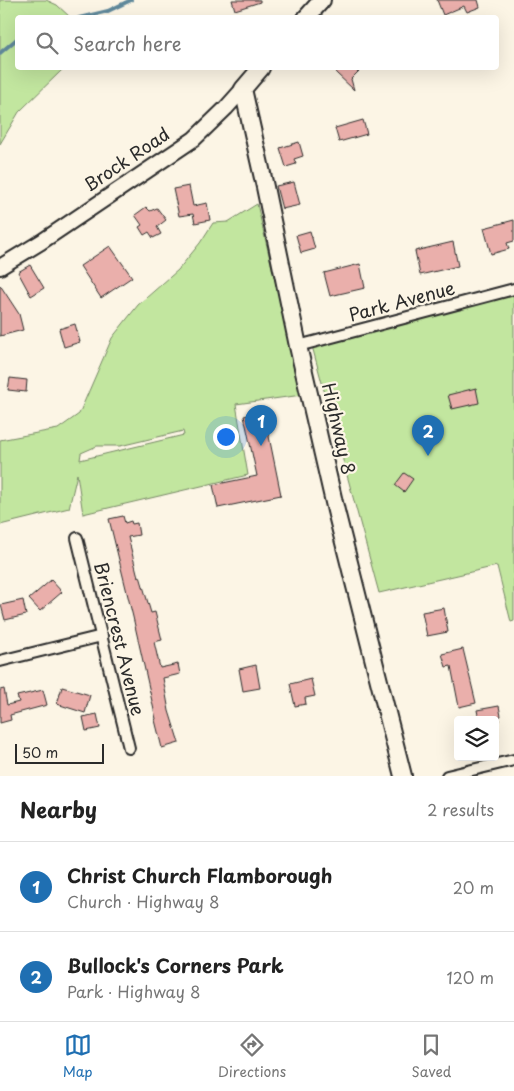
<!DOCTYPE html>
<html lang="en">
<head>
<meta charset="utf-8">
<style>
  :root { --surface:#fff; --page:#f2f2f2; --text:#222; --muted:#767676; --line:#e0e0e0; --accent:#1f6fb2 }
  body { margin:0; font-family:"Playpen Sans",sans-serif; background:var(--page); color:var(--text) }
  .controls { position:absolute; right:15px; bottom:15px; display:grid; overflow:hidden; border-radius:5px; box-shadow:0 5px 20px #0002 }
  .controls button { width:45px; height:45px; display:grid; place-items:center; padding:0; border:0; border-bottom:1px solid var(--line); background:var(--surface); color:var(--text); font:25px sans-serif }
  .scale { position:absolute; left:15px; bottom:12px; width:89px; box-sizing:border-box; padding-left:5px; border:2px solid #2b2b2b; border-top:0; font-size:14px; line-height:18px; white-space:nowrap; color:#2b2b2b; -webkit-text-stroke:4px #fcf5e5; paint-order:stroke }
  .you { position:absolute; left:225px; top:436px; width:18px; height:18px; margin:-12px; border:4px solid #fff; border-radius:50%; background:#1a73e8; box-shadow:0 0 0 8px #1a73e833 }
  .badge { display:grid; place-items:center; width:32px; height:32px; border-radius:50%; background:var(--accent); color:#fff; font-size:16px; font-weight:700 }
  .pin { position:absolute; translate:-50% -41px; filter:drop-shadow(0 1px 2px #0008) }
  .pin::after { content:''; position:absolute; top:26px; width:18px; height:15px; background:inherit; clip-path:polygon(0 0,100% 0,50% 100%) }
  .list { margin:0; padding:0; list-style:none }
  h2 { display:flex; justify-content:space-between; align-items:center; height:65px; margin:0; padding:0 20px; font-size:21px }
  h2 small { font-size:16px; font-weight:400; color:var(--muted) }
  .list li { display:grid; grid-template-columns:32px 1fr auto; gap:15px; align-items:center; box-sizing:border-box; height:90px; padding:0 20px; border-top:1px solid var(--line) }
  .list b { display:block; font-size:19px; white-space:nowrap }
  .list p { margin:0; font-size:16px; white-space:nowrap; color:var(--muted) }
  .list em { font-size:16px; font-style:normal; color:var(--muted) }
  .icon { flex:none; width:28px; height:28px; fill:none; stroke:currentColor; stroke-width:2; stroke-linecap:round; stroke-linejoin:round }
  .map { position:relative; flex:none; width:514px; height:776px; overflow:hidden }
  .search { position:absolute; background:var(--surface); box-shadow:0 5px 20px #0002; left:15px; right:15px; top:15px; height:55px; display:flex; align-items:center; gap:12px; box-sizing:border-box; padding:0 18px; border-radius:5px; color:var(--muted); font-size:19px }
  .sheet { height:245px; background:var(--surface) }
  nav { display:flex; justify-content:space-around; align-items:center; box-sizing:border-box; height:70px; border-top:1px solid var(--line); background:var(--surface); font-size:14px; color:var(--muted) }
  nav a { display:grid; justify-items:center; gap:2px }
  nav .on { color:var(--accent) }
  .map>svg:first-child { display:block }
  .green { fill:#c2e69f; stroke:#768865; fill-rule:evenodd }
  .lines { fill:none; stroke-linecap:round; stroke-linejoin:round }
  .stream { stroke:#61899b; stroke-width:4 }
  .building { fill:#eaafab; stroke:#2b2b2b }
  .street-casing { stroke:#2b2b2b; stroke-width:14 }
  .secondary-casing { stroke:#2b2b2b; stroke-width:18 }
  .primary-casing { stroke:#2b2b2b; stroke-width:20 }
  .street { stroke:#fcf5e5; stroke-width:10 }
  .secondary { stroke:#fcf5e5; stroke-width:14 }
  .primary { stroke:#fcf5e5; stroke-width:16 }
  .labels { text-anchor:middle; stroke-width:4.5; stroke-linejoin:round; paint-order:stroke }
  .street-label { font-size:18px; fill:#2b2b2b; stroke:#fcf5e5 }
</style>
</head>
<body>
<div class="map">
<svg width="514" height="776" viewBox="0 0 514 776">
  <rect width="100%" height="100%" fill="#fcf5e5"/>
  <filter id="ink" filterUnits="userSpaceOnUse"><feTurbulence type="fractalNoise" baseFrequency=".02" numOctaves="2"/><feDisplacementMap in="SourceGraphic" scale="10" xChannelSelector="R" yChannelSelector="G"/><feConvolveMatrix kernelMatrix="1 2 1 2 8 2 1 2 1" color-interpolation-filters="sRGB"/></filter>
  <g filter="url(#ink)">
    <g class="green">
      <path d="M0,0h46l11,5 13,12 -52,1v50h46l-45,44 -19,32z"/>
      <path d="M257,204l45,191 -66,9 12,71 -165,39 -6,-40 -8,34 -69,17v-85l58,-11 21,-15 33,-76 26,-33 40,-35 22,-27 13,-20 15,-1zM183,431l1,4 -104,25 1,-7 16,-7h23z"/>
      <path d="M514,295v326l-3,1 -14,-56 -118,27 -67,-247z"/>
    </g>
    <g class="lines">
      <g class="stream">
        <path d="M79,18l29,-7 23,-11"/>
        <path d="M0,53l18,-15"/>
      </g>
    </g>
    <g class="building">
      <path d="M232,0h28v2l-25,8z"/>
      <path d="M437,0h41l2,7 -13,5 -3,-6 -21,9z"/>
      <path d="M336,68h26l-11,11 3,11 -18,-17 2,-3z"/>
      <path d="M363,120l4,14 -28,8 -4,-14z"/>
      <path d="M299,142l4,14 -9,3 2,5 -10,3 -6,-19z"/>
      <path d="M294,182l6,23 -18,4 -6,-23z"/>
      <path d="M189,186l4,20 14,-3 3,17 -15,3 -2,-9 -14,2 -6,-27z"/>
      <path d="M146,207l4,4 7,-3 9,12 -9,7 4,7 -8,4 -4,-6 -5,3 -5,-8 3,-2 -7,-10z"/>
      <path d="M514,220v21l-7,2 2,6 -18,5 -7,-26z"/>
      <path d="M310,231l5,18 -14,4 -5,-18z"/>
      <path d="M453,242l5,24 -38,9 -5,-24z"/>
      <path d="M110,246l22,31 -31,21 -21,-32z"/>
      <path d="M360,264l5,24 -35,8 -6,-23z"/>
      <path d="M30,265l14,23 -13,8 -13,-24z"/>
      <path d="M0,285l19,29 4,16 -23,6z"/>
      <path d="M75,324l5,18 -16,5 -5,-18z"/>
      <path d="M10,378l17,2 -1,12 -18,-2z"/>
      <path d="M476,388l3,15 -27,6 -4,-14z"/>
      <path d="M264,412l17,83 -63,13 -5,-23 44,-9 -13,-60z"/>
      <path d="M404,473l9,6 -9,13 -9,-7z"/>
      <path d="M123,516l2,7 6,-2 1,3 5,-1 2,12 -11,2 10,40 2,-1 11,37 4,-1 7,28 -8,2 6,26 18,-4 2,10 -17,4 6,33 10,32 -17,5 -7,-28 1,-1 -23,-102 -24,-98z"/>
      <path d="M51,580l11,12 -22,19 -11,-12z"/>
      <path d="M23,600l3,15 -21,5 -4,-15z"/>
      <path d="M444,608l4,24 -21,4 -5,-24z"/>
      <path d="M463,649l13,54 -17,4 -8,-41 -5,1 -4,-13z"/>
      <path d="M256,665l4,23 -17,3 -4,-22z"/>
      <path d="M311,679l4,17 -10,2 1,6 -11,2 -5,-22z"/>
      <path d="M62,687l28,8 -5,18 -28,-9z"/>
      <path d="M4,689l3,16 12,-3 -2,-6 26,-6 4,15 -37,10 1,5 -11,3v-33z"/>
      <path d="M499,706l2,10 -2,1 1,3h-21l-2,-10z"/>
      <path d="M97,714l3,14 -14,3 -3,-14z"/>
    </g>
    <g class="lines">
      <defs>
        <g id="street">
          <path d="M298,346l216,-57"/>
          <path d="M77,538l52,210"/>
          <path d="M0,661l102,-25"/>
          <path d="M447,776l67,-16"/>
        </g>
        <path id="secondary" d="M0,267l41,-25 153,-103 32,-31 17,-19"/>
        <g id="primary">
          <path d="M306,18l16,-18"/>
          <path d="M261,68l-18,21 22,98 33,159 38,165 67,265"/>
        </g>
      </defs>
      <use href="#street" class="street-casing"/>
      <use href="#secondary" class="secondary-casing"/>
      <use href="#primary" class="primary-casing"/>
      <use href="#street" class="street"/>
      <use href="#secondary" class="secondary"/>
      <use href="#primary" class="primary"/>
    </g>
  </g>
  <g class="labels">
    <g class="street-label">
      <text transform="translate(127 160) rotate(-34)" y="6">Brock Road</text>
      <text transform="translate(402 302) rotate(-15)" y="6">Park Avenue</text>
      <text transform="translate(338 429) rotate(77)" y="6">Highway 8</text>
      <text transform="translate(119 639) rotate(76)" y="6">Briencrest Avenue</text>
    </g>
  </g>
</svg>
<div class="controls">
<button><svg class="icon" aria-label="layers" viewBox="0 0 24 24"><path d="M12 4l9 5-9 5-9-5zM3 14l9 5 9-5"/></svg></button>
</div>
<div class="scale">50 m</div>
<div class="you"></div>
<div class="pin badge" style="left:261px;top:446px">1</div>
<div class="pin badge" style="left:428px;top:456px">2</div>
<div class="search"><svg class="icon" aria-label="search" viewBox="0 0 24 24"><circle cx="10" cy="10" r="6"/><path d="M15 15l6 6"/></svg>Search here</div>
</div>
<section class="sheet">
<h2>Nearby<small>2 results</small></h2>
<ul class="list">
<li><span class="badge">1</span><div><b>Christ Church Flamborough</b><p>Church · Highway 8</p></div><em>20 m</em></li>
<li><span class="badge">2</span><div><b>Bullock's Corners Park</b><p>Park · Highway 8</p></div><em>120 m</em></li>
</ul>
</section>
<nav>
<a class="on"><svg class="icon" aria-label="map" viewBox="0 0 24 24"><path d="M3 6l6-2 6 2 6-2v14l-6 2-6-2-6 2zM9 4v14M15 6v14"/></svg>Map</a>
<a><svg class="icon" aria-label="directions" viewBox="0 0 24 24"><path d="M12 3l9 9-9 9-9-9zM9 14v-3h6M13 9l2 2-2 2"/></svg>Directions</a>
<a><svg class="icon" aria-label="saved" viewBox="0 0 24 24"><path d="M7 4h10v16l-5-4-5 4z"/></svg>Saved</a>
</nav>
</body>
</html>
